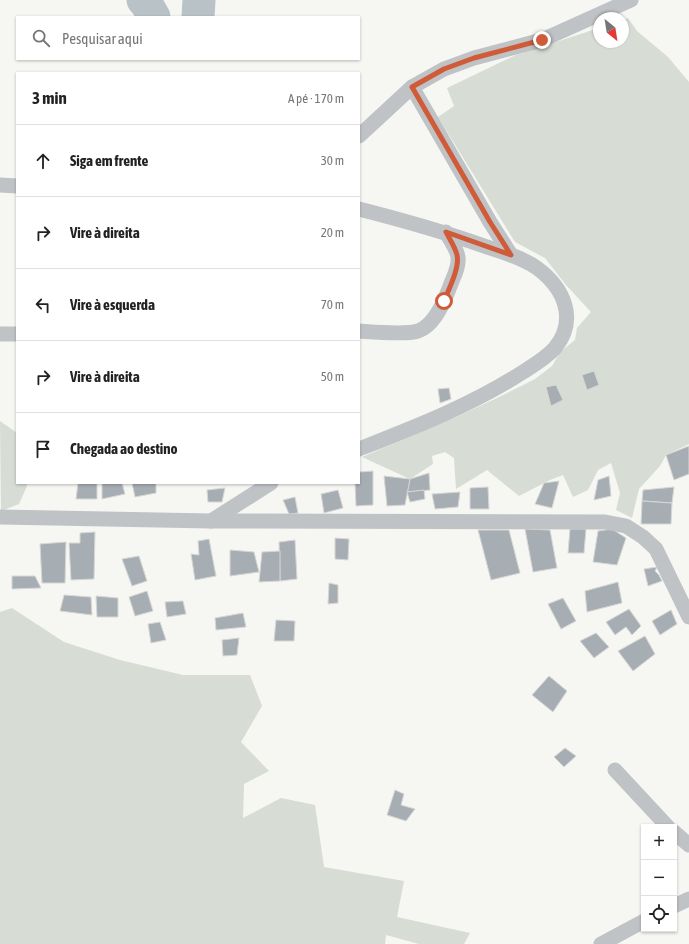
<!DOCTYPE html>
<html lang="pt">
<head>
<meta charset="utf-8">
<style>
  :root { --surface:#fff; --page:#f2f2f2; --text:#222; --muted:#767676; --line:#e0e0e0 }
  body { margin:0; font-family:"Asap Condensed",sans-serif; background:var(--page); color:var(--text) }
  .controls { position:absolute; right:12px; bottom:12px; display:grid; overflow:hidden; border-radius:0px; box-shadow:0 1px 3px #0004 }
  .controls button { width:36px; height:36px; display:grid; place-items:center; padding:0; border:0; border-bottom:1px solid var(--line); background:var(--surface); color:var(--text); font:20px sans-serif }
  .compass { position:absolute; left:593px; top:12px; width:36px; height:36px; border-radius:50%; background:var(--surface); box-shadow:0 1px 3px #0004; rotate:150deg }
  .stop { position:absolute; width:12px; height:12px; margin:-9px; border:3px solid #d05b38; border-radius:50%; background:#fff }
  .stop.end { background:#d05b38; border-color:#fff; box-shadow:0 1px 4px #0008 }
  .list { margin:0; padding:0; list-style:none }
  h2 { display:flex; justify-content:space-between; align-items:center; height:52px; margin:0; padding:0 16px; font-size:17px }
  h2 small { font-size:13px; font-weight:400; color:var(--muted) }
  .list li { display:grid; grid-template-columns:26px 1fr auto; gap:12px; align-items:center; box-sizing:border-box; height:72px; padding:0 16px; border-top:1px solid var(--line) }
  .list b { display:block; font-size:15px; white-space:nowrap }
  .list em { font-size:13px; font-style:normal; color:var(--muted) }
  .icon { flex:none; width:22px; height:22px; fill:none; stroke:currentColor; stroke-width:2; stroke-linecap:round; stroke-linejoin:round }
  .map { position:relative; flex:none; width:689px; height:944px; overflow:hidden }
  .search { position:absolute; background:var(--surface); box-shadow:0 1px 3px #0004; left:16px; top:16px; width:344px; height:44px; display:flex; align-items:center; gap:10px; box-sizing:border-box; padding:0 14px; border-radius:0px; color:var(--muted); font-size:15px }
  .panel { position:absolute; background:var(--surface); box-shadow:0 1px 3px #0004; left:16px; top:72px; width:344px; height:412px; border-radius:0px }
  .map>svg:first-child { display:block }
  .green { fill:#d7dcd4 }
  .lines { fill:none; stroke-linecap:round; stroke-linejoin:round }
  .river { stroke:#b9c2c6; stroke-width:33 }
  .building { fill:#a7aeb3; stroke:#d7d7d5 }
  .minor { stroke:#bfc3c6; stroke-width:15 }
  .route { stroke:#d05b38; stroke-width:5 }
</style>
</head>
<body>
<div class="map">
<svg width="689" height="944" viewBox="0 0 689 944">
  <rect width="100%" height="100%" fill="#f6f6f3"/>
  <g class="green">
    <path d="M628,18l9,13 31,26 21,25v362l-23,11 -6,11 -21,23 -7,29 -16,-8 4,-17 -9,-30 -13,7 -10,20 -15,7 -10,-22 -13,5 -31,16 -32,-26 -31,19 -2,-31 -9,-6 -13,4 1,8 -23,15 -48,-22 92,-39 43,-20 38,-19 17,-13 8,-14 15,-12 2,-12 14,-16 -25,-27 -21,-27 -30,-16 -77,-125 16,-11 -7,-18 69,-33 83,-27v14h24v-22z"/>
    <path d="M0,421l17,12v50h10v3l-8,18 -18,7z"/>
    <path d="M12,608l52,34 56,18 63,15h67l12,31 -21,36 28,29 -25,13 -1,34 38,-20 34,7 9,62 80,14 -7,36 73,16 -6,11h-45l-33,-9 -1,9h-385v-332z"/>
  </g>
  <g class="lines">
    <g class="river">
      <path d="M143,0l3,3 8,14"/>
      <path d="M198,17l1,-17"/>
    </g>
  </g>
  <g class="building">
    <path d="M594,371l5,14 -12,5 -5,-15z"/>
    <path d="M556,385l7,15 -12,6 -5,-19z"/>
    <path d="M449,388l2,11 -11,4 -2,-14z"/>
    <path d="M689,446v28l-15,6 -8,-25z"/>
    <path d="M373,471v34l-17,1 -1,-23h4v-11z"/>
    <path d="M429,473l1,17 -23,2 3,-13z"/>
    <path d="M384,476l26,3 -5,26 -18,1z"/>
    <path d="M609,476l2,20 -17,4 4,-20z"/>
    <path d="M559,481l-7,27 -17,-4 9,-21z"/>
    <path d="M78,483h19v16h-21z"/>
    <path d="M102,483h20l3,11 -23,5z"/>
    <path d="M132,483h24v10l-21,4z"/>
    <path d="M488,487l1,22h-19v-21z"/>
    <path d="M674,487l-2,16 -30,-2 1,-11z"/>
    <path d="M225,488l-3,14h-14l-1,-12z"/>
    <path d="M338,490l5,18 -19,5 -3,-19z"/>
    <path d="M424,490l1,9 -15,3 -3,-10z"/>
    <path d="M460,492l-2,15 -23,2 -3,-15z"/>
    <path d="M295,497l3,16 -9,1 -6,-14z"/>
    <path d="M642,501l30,2 -1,21h-30z"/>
    <path d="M525,529l25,1 7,38 -24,4z"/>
    <path d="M570,529h16l-2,24h-16z"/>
    <path d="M612,529l14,9 -9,27 -24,-3 5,-31z"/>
    <path d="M478,530h31l11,43 -29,7z"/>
    <path d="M95,532l-1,47 -23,1 -2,-37h11v-10z"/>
    <path d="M335,538l14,1 -1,21 -13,-1z"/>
    <path d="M209,539l7,37 -21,4 -4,-26 8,1 -1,-14z"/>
    <path d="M295,540l2,39 -17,2 -1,-39z"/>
    <path d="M66,542l-1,41h-23l-2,-39z"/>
    <path d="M230,550l24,2 5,20 -29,4z"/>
    <path d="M280,551v30l-21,1 3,-30z"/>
    <path d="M139,556l8,25 -15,5 -10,-27z"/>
    <path d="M657,567l-2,4 4,4 3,6 -14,5 -4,-17z"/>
    <path d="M12,576h23l6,12 -29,1z"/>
    <path d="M618,582l4,21 -35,9 -2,-21z"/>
    <path d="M329,583l9,2v18l-10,1z"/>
    <path d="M147,591l6,20 -18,5 -6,-19z"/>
    <path d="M64,595l27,2 1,18 -32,-4z"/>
    <path d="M96,596l22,2v19h-21z"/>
    <path d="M563,598l13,23 -15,8 -13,-25z"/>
    <path d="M183,601l3,13 -19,3 -2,-15z"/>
    <path d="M629,609l12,17 -9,9 -6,-8 -11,8 -9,-13z"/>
    <path d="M671,610l6,14 -17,11 -8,-14z"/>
    <path d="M243,613l3,14 -30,3 -1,-12z"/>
    <path d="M276,620l19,1 -1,20h-20z"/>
    <path d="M160,622l6,18 -15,3 -3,-19z"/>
    <path d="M596,633l13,14 -15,11 -14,-17z"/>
    <path d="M645,636l10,18 -22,17 -15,-20z"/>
    <path d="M239,638l-2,17 -14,1 -1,-16z"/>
    <path d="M549,676l18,15 -14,21 -21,-17z"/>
    <path d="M565,748l11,8 -12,11 -10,-10z"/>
    <path d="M395,790l9,4 -3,11 14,4 -9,12 -19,-6z"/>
  </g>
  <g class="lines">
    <g class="minor">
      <path d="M412,87l78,135 21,33"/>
      <path d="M359,136l53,-49 32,-18 30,-11 68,-18 89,-40"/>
      <path d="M0,185l17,1"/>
      <path d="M359,209c43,11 86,23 128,38 16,5 36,11 50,21 27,20 41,51 18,80 -9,10 -21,17 -32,24 -51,33 -108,55 -164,77"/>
      <path d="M359,331c15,1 46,4 59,0 18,-6 28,-34 34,-50 3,-7 7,-15 6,-24 -1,-8 -8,-17 -12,-25"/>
      <path d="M0,334h17"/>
      <path d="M0,517l211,4 394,1 21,4 17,11 13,12 33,68"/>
      <path d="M211,521l60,-38"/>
      <path d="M615,770l53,57"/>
      <path d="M674,832l15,13"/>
      <path d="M674,906l15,-7"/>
      <path d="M601,944l43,-23"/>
    </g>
  </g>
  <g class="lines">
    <path class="route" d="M444,301c5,-12 16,-34 13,-46 -2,-8 -7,-15 -11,-23l65,23 -21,-33 -78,-135 32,-18 30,-11 68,-18"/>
  </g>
</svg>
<div class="controls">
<button>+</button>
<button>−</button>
<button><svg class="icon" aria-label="locate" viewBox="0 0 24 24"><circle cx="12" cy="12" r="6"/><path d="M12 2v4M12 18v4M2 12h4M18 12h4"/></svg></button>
</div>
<svg class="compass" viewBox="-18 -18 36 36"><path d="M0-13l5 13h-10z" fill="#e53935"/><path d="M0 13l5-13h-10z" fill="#767676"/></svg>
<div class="stop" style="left:444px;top:301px"></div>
<div class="stop end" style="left:542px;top:40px"></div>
<div class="search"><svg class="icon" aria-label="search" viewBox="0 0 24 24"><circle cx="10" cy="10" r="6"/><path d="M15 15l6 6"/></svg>Pesquisar aqui</div>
<section class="panel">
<h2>3 min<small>A pé · 170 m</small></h2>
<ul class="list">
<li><svg class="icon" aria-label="ahead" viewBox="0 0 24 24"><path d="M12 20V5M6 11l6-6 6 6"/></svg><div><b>Siga em frente</b></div><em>30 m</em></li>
<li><svg class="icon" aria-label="right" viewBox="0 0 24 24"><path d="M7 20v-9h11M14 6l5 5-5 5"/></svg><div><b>Vire à direita</b></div><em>20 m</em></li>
<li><svg class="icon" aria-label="left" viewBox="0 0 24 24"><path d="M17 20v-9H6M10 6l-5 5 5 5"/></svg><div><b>Vire à esquerda</b></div><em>70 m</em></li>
<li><svg class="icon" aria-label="right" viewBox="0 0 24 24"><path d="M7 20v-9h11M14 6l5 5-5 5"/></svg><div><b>Vire à direita</b></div><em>50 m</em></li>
<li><svg class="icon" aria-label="arrive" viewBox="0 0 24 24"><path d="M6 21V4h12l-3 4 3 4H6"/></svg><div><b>Chegada ao destino</b></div></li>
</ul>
</section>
</div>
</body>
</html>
